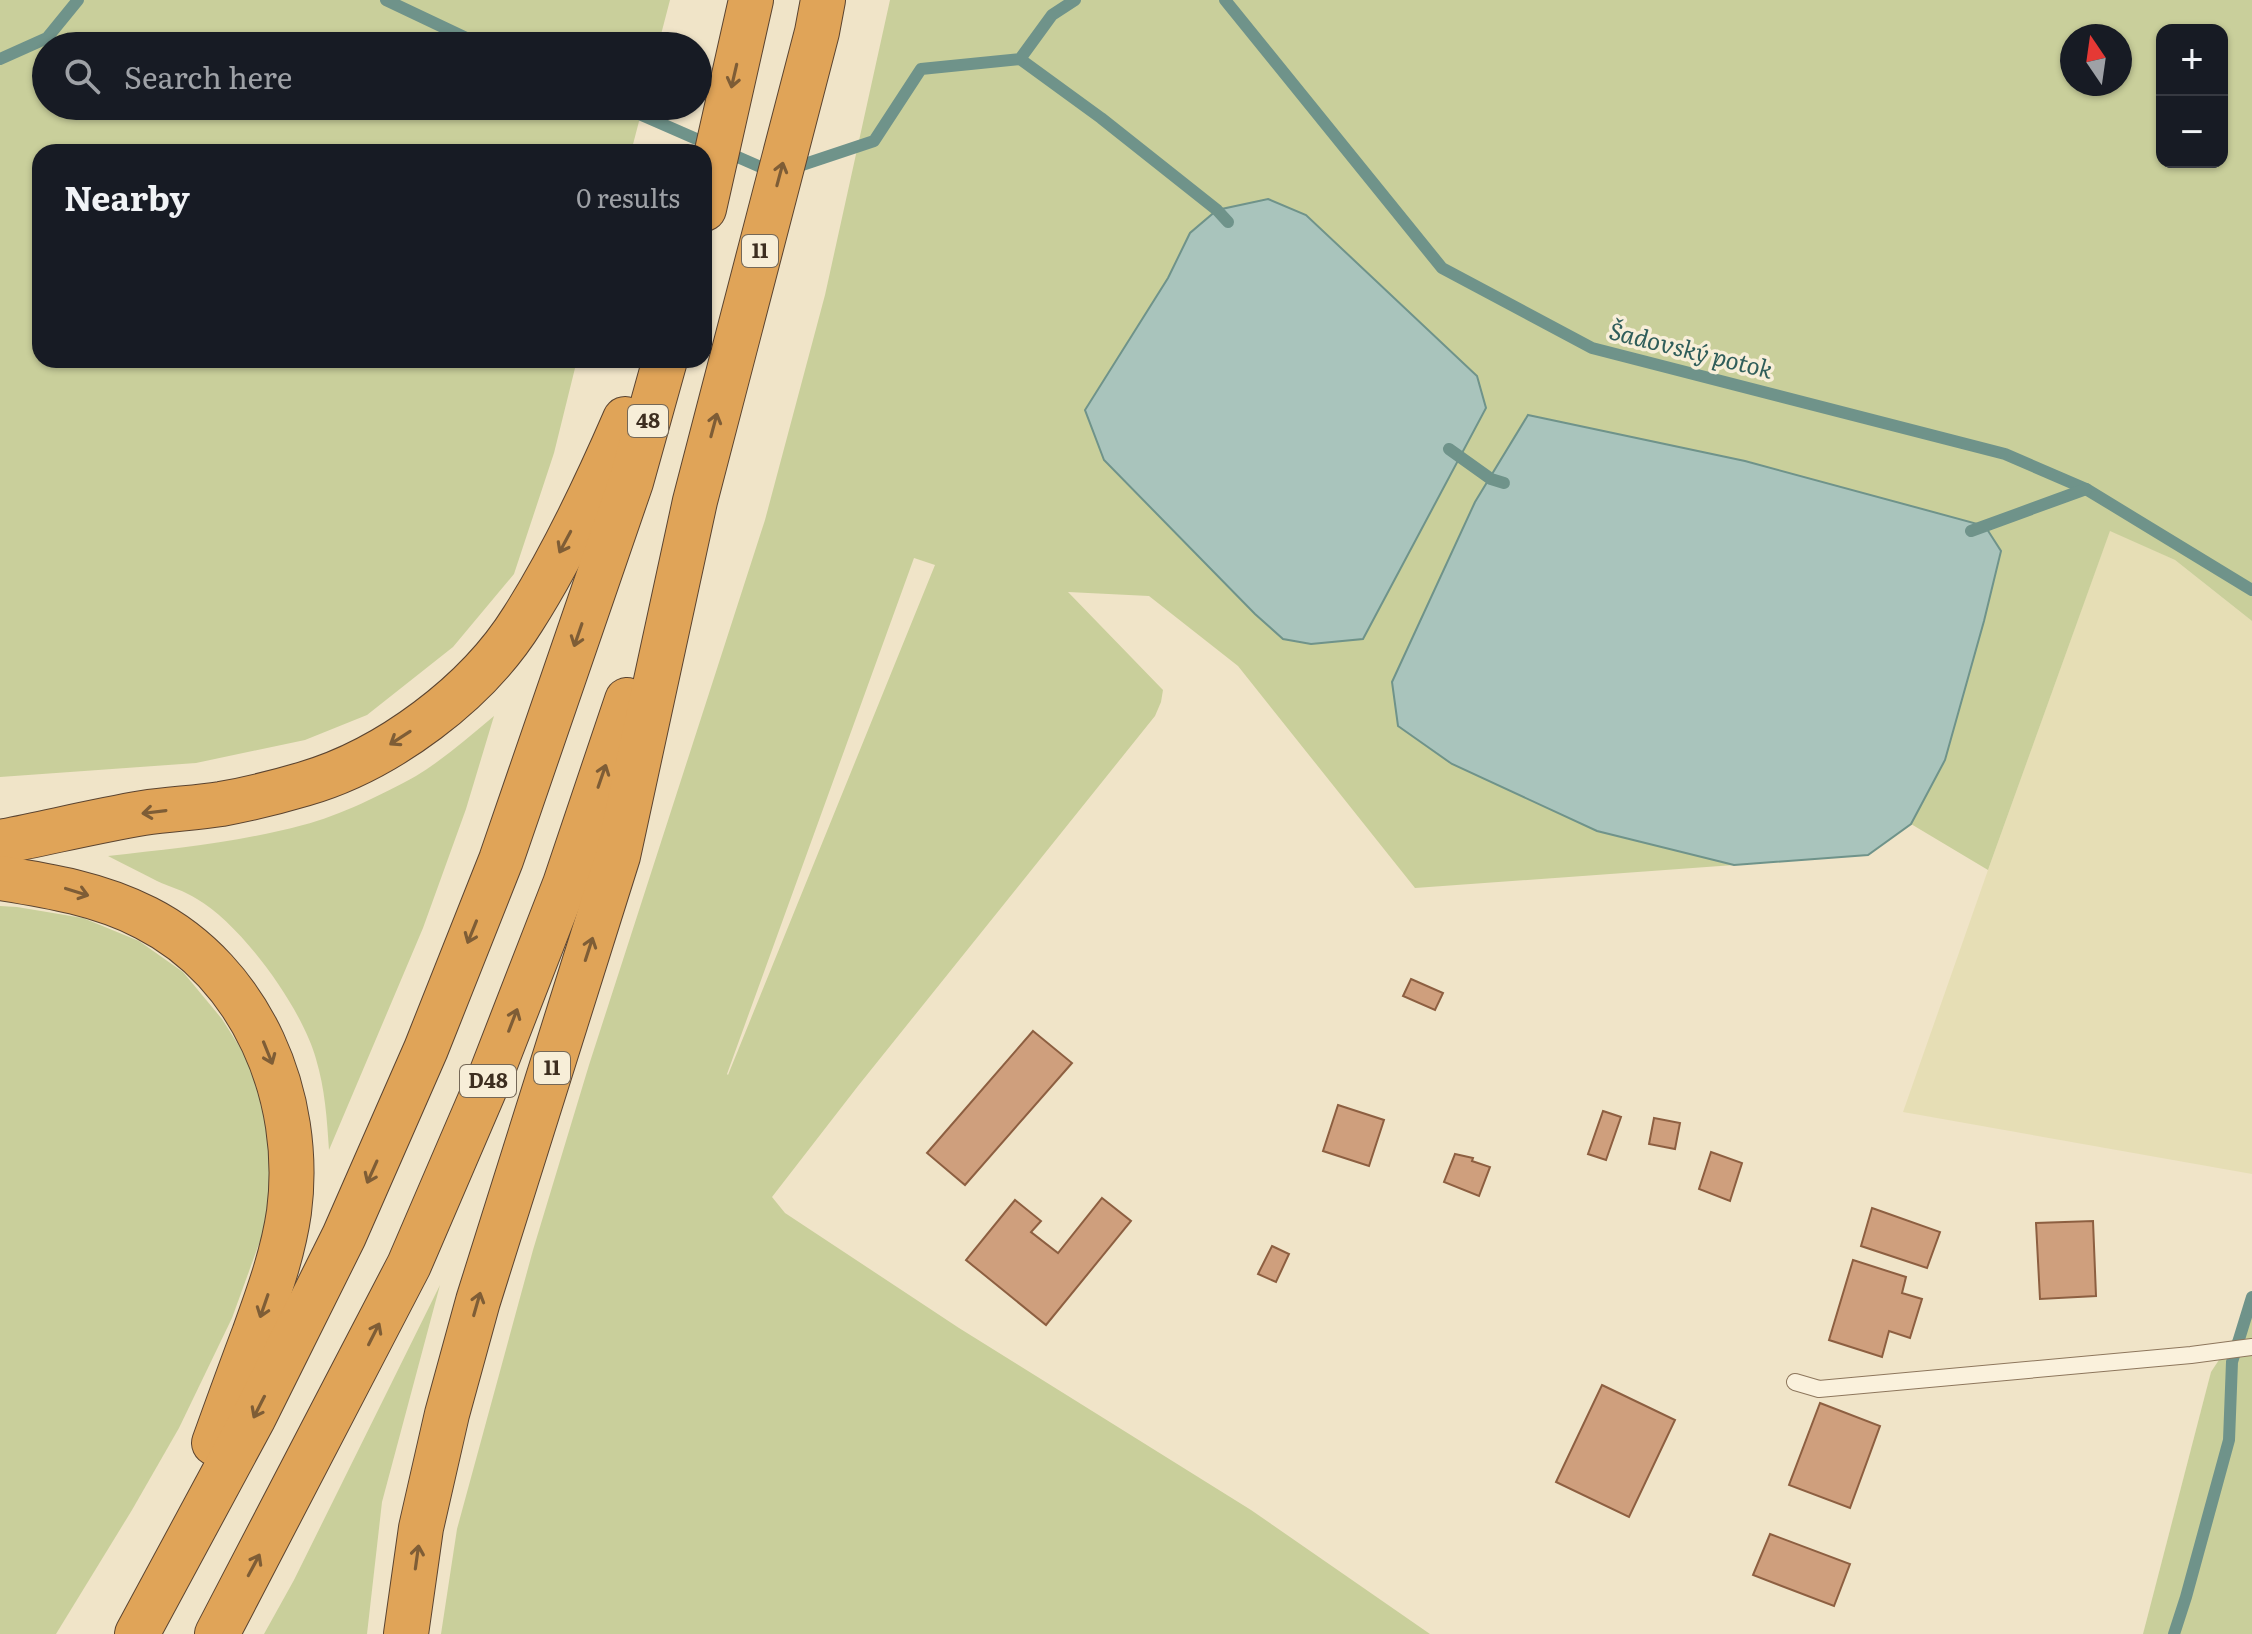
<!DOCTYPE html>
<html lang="en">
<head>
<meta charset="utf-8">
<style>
  :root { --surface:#171b24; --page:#242831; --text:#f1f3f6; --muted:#9ea1a6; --line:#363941 }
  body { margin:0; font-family:Literata,serif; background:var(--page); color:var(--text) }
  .controls { position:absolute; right:24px; top:24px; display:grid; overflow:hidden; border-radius:16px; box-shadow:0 2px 6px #0004 }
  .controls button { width:72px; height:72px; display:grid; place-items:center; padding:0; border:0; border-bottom:2px solid var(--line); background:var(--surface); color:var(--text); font:40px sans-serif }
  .compass { position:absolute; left:2060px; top:24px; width:72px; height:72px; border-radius:50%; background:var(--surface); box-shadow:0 2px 6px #0004; rotate:347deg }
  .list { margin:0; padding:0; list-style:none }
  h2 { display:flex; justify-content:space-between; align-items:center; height:104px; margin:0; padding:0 32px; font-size:34px }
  h2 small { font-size:26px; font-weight:400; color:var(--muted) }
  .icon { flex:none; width:44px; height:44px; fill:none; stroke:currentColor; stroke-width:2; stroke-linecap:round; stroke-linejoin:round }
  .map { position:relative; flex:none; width:2252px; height:1634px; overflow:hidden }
  .search { position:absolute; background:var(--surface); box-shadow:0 2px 6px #0004; left:32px; top:32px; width:680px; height:88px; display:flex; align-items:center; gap:20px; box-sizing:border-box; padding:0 28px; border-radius:44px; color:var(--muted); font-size:30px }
  .panel { position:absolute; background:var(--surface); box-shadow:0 2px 6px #0004; left:32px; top:144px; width:680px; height:224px; border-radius:24px }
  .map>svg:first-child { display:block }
  .farmland { fill:#e6deb5 }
  .green { fill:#c9cf9b; fill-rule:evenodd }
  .water { fill:#a9c4bc; stroke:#6f938a; stroke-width:2 }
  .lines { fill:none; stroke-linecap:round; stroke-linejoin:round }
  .stream { stroke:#6f938a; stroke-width:12 }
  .building { fill:#cf9f7d; stroke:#8d5f41; stroke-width:2 }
  .lane-casing { stroke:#8d765c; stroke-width:18 }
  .highway-casing { stroke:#5b4430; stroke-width:46 }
  .lane { stroke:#faf1dc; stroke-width:16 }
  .highway { stroke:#e0a458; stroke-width:44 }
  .oneway { stroke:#7e5d36 }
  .labels { text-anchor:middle; stroke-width:7; stroke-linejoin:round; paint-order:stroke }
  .shield { fill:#f7eed8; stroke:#756857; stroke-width:2 }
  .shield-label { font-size:20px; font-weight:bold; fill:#3d2e20 }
  .water-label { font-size:24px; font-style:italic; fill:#2f5d5a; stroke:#f7eed8 }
</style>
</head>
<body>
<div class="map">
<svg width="2252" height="1634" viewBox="0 0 2252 1634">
  <rect width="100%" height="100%" fill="#f0e4c8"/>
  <path class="farmland" d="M2110,530l65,30 77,61v553l-349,-62 85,-242z"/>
  <g class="green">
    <path d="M0,0h670l-12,46h-612v60h597l-12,46h-591v208h537l-23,93 -40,121 -61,73 -86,68 -62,25 -109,23 -196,14z"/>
    <path d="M890,0h1362v621l-77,-61 -65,-29 -122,339 -77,-46 34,-64 39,-139 17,-70 -16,-25 -240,-65 -217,-46 -53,87 -83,180 6,44 199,105 137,34 -319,23 -177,-222 -89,-70 -81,-4 95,98 -2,12 -6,14 -297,370 -86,111 13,16 174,115 292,182 179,124h-989l16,-105 76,-279 56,-185 176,-545 60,-225zM2162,30h60v132h-60zM2072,36h48v48h-48zM1190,233l224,85 63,58 -114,263 -52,5 -28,-5 -28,-25 -151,-154 -19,-49 83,-133zM914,558l21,7 -207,510 -1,-1z"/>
    <path d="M494,716l-28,93 -43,119 -94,222c-2,-31 -4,-61 -13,-91 -14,-51 -74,-134 -119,-160 -12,-8 -27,-12 -40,-18 -16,-8 -33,-17 -49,-25 65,-7 132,-14 195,-31 36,-9 80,-31 113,-49 28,-17 53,-39 78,-60z"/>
    <path d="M0,906l17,1 66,11 56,23 44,31 39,47 26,41 16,49 8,61 -8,60 -32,88 -53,110 -47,82 -76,124h-56z"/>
    <path d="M440,1285l-58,217 -15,132h-103l30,-54z"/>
    <path d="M2252,1310v324h-109l68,-262z"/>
  </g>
  <g class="water">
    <path d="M1268,199l38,16 171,161 9,32 -123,231 -52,5 -28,-5 -28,-25 -151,-154 -19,-50 83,-132 22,-45 27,-23z"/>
    <path d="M1528,415l217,46 240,65 16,25 -17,70 -39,139 -34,64 -43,31 -134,10 -137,-34 -145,-67 -54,-38 -6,-44 83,-180z"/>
  </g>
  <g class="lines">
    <g class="stream">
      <path d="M386,0l97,46"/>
      <path d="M1225,0l217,268 150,80 413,106 81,35 166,101"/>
      <path d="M0,59l47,-21 31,-38"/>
      <path d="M1020,59l81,59 116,92 11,12"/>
      <path d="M621,106l151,66"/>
      <path d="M790,169l84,-28 47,-72 99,-10 32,-44 23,-15"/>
      <path d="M1449,449l42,30 13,4"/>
      <path d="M1971,531l115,-42"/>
      <path d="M2174,1634l12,-37 43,-157 3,-78 20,-65"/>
    </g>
  </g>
  <g class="building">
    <path d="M1411,979l32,14 -8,17 -32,-14z"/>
    <path d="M1033,1031l39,32 -107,122 -38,-32z"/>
    <path d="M1338,1105l46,15 -15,46 -46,-15z"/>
    <path d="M1603,1111l18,6 -15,43 -18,-6z"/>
    <path d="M1654,1118l26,5 -5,26 -26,-5z"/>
    <path d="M1711,1152l31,11 -12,38 -31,-12z"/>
    <path d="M1455,1154l18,4 -1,3 18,6 -11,29 -35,-14z"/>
    <path d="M1102,1198l29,23 -85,104 -80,-65 49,-60 26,21 -10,11 27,21z"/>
    <path d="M1872,1208l68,24 -13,36 -66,-22z"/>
    <path d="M2093,1221l3,75 -56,3 -4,-76z"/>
    <path d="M1272,1246l17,8 -13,28 -18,-8z"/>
    <path d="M1853,1260l53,17 -4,16 20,6 -12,39 -21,-7 -7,26 -53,-17z"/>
    <path d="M1602,1385l73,35 -46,97 -73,-35z"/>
    <path d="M1820,1403l60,23 -30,82 -61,-23z"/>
    <path d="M1770,1534l80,30 -16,42 -81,-31z"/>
  </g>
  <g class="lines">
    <defs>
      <path id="lane" d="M1795,1382l24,7 372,-34 61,-8"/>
      <g id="highway">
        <path d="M704,209l47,-209"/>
        <path d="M0,842c47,-9 95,-21 143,-29 26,-4 52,-5 78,-9 28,-5 56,-12 83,-20 83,-24 173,-91 219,-165 39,-61 73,-133 102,-200"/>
        <path d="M0,878c50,8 100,16 146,40 106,54 158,179 143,294 -6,42 -21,83 -35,122 -14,37 -27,73 -40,109"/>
        <path d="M137,1634l117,-217 90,-181 82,-187 75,-189 130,-378 34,-122"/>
        <path d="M217,1634l192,-369 83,-193 73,-188 62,-184"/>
        <path d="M406,1634l15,-106 26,-114 31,-113 140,-445 77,-355 122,-469 6,-32"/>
      </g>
    </defs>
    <use href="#lane" class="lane-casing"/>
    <use href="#highway" class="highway-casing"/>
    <use href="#lane" class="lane"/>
    <use href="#highway" class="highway"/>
  </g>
  <defs><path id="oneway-shaft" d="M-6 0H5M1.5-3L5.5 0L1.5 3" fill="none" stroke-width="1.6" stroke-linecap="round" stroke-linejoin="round" transform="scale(2)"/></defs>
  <g class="oneway">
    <use href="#oneway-shaft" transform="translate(734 76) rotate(103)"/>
    <use href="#oneway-shaft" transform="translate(780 174) rotate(-75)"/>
    <use href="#oneway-shaft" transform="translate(714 425) rotate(-75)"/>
    <use href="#oneway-shaft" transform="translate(565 542) rotate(118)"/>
    <use href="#oneway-shaft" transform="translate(578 635) rotate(109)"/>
    <use href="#oneway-shaft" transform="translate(400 738) rotate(147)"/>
    <use href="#oneway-shaft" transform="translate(602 776) rotate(-71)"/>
    <use href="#oneway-shaft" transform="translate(154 812) rotate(173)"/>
    <use href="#oneway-shaft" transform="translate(77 892) rotate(17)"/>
    <use href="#oneway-shaft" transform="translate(472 932) rotate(112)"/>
    <use href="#oneway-shaft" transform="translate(589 949) rotate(-72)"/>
    <use href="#oneway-shaft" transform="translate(513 1020) rotate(-69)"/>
    <use href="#oneway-shaft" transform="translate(268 1053) rotate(68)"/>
    <use href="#oneway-shaft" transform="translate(372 1172) rotate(114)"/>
    <use href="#oneway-shaft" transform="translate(477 1304) rotate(-74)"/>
    <use href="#oneway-shaft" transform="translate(264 1306) rotate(109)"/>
    <use href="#oneway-shaft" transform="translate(374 1334) rotate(-63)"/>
    <use href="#oneway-shaft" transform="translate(259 1407) rotate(117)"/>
    <use href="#oneway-shaft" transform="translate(417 1557) rotate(-82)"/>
    <use href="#oneway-shaft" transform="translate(254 1565) rotate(-62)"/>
  </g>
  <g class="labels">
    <g class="shield">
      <rect x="742" y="235" width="36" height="32" rx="6"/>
      <rect x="628" y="405" width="40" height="32" rx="6"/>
      <rect x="534" y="1052" width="36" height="32" rx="6"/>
      <rect x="460" y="1065" width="56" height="32" rx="6"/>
    </g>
    <g class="shield-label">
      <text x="760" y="258">11</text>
      <text x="648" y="428">48</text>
      <text x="552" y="1075">11</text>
      <text x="488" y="1088">D48</text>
    </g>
    <g class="water-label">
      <text transform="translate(1691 351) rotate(14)" y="8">Šadovský potok</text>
    </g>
  </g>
</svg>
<div class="controls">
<button>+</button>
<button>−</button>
</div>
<svg class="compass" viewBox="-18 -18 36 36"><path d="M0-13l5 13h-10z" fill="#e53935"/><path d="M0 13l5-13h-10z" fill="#9ea1a6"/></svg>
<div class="search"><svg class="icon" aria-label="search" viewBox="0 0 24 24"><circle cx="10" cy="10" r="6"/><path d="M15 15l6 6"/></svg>Search here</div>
<section class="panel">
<h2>Nearby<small>0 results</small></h2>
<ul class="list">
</ul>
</section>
</div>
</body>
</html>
